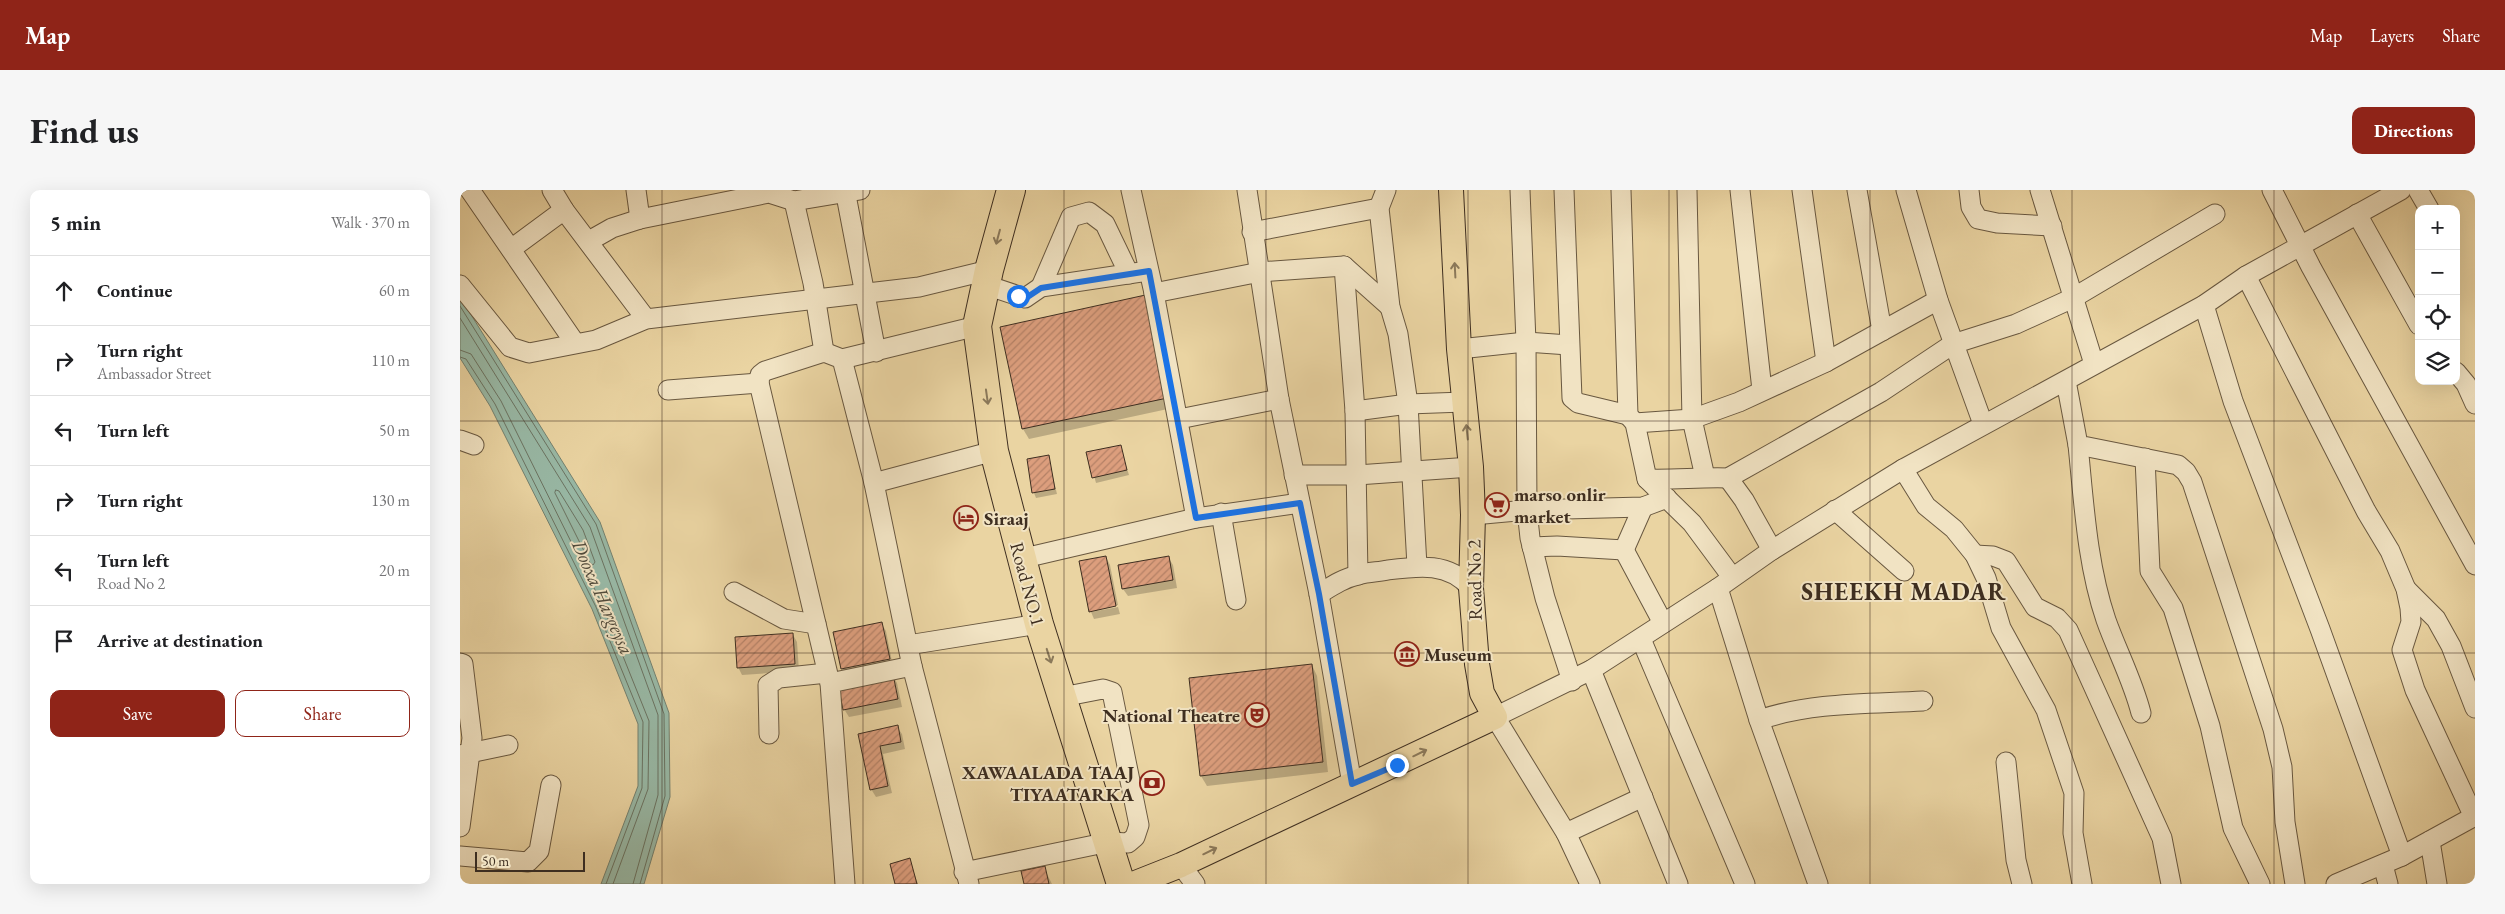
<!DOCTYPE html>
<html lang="en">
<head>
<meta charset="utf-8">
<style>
  :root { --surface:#fff; --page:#f6f6f6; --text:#202124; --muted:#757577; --line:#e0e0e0; --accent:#8f2418 }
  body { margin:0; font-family:"EB Garamond",serif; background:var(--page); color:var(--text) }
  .controls { position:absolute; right:15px; top:15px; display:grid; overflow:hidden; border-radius:10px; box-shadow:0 5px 20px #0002 }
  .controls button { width:45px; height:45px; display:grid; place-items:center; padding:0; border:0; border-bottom:1px solid var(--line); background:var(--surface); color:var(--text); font:25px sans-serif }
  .scale { position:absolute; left:15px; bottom:12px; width:110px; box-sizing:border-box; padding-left:5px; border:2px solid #3e2e20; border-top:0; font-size:14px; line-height:18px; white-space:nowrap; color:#3e2e20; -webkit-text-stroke:4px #f1e3c3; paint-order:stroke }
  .stop { position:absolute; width:15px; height:15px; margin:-11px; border:4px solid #1a73e8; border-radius:50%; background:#fff }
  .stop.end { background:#1a73e8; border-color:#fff; box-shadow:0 1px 5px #0008 }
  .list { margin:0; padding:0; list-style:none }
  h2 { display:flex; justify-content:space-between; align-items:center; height:65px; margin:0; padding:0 20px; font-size:21px }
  h2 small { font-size:16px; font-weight:400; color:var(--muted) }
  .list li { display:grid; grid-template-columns:32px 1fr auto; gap:15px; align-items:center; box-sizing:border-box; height:70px; padding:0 20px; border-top:1px solid var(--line) }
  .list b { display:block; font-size:19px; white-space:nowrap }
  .list p { margin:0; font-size:16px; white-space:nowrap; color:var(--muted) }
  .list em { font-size:16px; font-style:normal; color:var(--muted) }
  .actions { display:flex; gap:10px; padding:15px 20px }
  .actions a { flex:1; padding:11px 0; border:1px solid var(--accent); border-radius:10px; text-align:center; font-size:18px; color:var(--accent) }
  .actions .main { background:var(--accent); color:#fff }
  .icon { flex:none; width:28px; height:28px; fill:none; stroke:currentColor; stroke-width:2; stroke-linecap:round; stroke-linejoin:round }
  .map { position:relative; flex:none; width:2015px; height:694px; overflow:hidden; border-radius:10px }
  header { display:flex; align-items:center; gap:30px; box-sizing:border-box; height:70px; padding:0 25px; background:var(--accent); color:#fff }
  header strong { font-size:24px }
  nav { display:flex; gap:28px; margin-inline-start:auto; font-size:18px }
  .intro { display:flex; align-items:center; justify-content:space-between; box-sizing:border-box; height:120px; padding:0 30px }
  h1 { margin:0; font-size:35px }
  .button { padding:12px 22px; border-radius:10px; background:var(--accent); color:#fff; font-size:18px; font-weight:700 }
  main { display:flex; gap:30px; padding:0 30px }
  aside { flex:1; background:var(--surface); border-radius:10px; box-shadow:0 5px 20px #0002 }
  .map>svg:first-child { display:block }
  .water { fill:#98b8a5; stroke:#748170 }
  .shadow { fill:#0003 }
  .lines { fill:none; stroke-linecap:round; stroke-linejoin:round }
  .shore { stroke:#6b7362; stroke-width:1 }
  .building { fill:url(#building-hatch); stroke:#3e2e20 }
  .minor-casing { stroke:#695840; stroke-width:21 }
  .major-casing { stroke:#3e2e20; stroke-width:26 }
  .highway-casing { stroke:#3e2e20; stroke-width:30 }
  .minor { stroke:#f1e3c3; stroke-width:19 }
  .major { stroke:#ead4a2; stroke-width:24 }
  .highway { stroke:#ead4a2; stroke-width:28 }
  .oneway { stroke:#8b795a }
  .route { stroke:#1a73e8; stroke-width:6 }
  .grid { fill:none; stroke:#3e2e20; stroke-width:1; stroke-opacity:0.55 }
  .labels { text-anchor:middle; stroke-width:4; stroke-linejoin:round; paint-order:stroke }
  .poi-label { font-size:19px; font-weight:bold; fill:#3e2e20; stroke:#f1e3c3; text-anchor:start }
  .street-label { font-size:19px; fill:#3e2e20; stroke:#f1e3c3 }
  .water-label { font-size:20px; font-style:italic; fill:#504a3b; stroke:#f1e3c3 }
  .district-label { font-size:24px; font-weight:bold; letter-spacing:1px; fill:#3e2e20; stroke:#f1e3c3 }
</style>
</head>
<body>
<header>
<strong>Map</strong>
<nav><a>Map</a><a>Layers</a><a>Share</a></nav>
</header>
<div class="intro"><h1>Find us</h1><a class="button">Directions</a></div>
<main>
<aside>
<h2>5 min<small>Walk · 370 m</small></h2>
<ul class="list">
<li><svg class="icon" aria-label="ahead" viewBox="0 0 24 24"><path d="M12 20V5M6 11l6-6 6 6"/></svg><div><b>Continue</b></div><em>60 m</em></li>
<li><svg class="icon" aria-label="right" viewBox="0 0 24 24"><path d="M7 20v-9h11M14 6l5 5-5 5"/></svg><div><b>Turn right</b><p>Ambassador Street</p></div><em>110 m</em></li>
<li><svg class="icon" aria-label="left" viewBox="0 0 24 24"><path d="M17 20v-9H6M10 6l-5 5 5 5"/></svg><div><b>Turn left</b></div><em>50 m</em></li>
<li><svg class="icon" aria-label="right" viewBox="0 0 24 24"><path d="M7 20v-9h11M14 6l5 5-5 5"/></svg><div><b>Turn right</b></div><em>130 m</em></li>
<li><svg class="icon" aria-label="left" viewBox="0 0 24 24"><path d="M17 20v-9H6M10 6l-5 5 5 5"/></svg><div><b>Turn left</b><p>Road No 2</p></div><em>20 m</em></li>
<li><svg class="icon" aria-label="arrive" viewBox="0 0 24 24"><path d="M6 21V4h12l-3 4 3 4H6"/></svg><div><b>Arrive at destination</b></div></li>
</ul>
<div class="actions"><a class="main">Save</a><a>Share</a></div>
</aside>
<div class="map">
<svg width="2015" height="694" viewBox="0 0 2015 694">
  <defs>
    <pattern id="building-hatch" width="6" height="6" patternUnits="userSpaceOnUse" patternTransform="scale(1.25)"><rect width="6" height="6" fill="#dc9e7d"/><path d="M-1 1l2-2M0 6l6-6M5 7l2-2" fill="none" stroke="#b48166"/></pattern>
  </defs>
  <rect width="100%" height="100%" fill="#ead4a2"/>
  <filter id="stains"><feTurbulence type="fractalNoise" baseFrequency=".004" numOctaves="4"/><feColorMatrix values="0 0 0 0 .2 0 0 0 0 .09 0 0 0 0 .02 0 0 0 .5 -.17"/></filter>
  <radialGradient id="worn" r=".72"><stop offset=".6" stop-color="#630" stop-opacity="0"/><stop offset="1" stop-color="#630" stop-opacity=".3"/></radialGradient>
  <path class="water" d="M0,107l140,225 69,191 1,84 -26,87h-43l37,-98v-62l-46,-115 -102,-203 -30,-48z"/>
  <g class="shadow">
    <path d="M689,106l28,111 -148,32 -6,-10z"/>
    <path d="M660,256l9,29 -33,8 -8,-30z"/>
    <path d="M588,266l9,38 -21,4 -2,-5z"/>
    <path d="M646,367l4,8 8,40 -27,5v2l-1,-1z"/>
    <path d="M708,367l5,8 4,23 -49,8 -5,-7 -4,-23z"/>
    <path d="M658,417l2,7 -26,5 -3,-7z"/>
    <path d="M421,433l5,8 7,36 -47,9 -4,-7z"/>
    <path d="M333,445l4,7 2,29 -57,4 -4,-8z"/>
    <path d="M852,475l5,11 11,96 -121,14 -6,-10z"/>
    <path d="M433,486l4,7 5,24 -53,10 -5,-8z"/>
    <path d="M437,537l5,7 3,15 -22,5 9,39 -16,4 -5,-8 -12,-54z"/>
    <path d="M449,669l9,25h-21z"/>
    <path d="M584,678l8,16h-27z"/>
  </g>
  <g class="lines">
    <g class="shore">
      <path d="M0,116l136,218 68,190 1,82 -25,88"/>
      <path d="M0,128l130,209 68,188v80l-25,89"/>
      <path d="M0,160l11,4 30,47 101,203 47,117 -1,68 -35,95"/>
      <path d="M0,167l6,2 29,45 101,203 47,115 -1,66 -36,96"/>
      <path d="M96,300l3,1 24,39 12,32 -2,3 -3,-2 -35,-70z"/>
    </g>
  </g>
  <g class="building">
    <path d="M690,104l22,103 -150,32 -22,-102z"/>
    <path d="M661,255l6,25 -35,8 -6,-26z"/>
    <path d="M589,265l6,34 -23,4 -5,-34z"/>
    <path d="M646,366l10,50 -27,6 -10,-51z"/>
    <path d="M709,366l4,24 -51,9 -4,-24z"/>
    <path d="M422,432l8,37 -49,10 -8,-37z"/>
    <path d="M333,443l2,31 -58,4 -2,-31z"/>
    <path d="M852,474l11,98 -123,14 -11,-98z"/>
    <path d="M433,484l5,25 -55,11 -5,-26z"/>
    <path d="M438,535l3,17 -21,4 8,40 -18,4 -12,-56z"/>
    <path d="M450,668l7,26h-22l-5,-20z"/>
    <path d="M585,676l4,18h-25l-3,-13z"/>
  </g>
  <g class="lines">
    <defs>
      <g id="minor">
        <path d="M10,0l105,153"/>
        <path d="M92,0l12,20 82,109"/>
        <path d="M176,0l4,29"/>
        <path d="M385,0l31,162"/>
        <path d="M671,0l23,103 42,225"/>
        <path d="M787,0l32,209 40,195 33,190"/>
        <path d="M926,0l-7,18 11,99 8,27 10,70 9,162"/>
        <path d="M1060,0l6,152 1,168 3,28 15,60 27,83"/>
        <path d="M1104,0l8,208 6,5 50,12"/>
        <path d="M1161,0l7,225 7,8 12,56 45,44 40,54"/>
        <path d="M1227,0l5,229 13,58"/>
        <path d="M1280,0l22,200"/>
        <path d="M1342,0l24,172"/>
        <path d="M1397,0l25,141"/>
        <path d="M1446,0l32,110 45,124"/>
        <path d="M1509,0l2,17 7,12 19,4 55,3"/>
        <path d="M1580,0l54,174"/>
        <path d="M1812,0l39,77 164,298"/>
        <path d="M1958,0l11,19"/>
        <path d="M334,11l19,82 11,69"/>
        <path d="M1897,24l62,111"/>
        <path d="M792,42l127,-24"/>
        <path d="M129,51l23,-13 28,-9 129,-26 25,8 66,-11"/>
        <path d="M51,59l53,-39"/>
        <path d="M884,76l11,145 3,164"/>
        <path d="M1786,86l120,235 24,40 16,38 4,19 1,14 -9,28 13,40 59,127"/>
        <path d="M0,95l50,62 19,6 67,-13 50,-21 273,-32 70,-17"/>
        <path d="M526,95l39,13 16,-11 100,-15"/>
        <path d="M581,97l30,-70 18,-5 16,12 24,50"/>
        <path d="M694,103l106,-21 84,-6 46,41"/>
        <path d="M1744,115l29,96 87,228 82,227"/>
        <path d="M999,159l67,-7 43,3"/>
        <path d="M382,169l135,-33"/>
        <path d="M1996,182l10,12 9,20"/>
        <path d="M1606,191l12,64 100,20 8,7 6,10 81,247 9,38 3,55 10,62"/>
        <path d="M208,200l91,-7"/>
        <path d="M895,221l53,-7 56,-2"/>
        <path d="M719,229l100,-20"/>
        <path d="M1175,233l57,-4 47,-17 87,-40 112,-62"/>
        <path d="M0,250l14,5"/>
        <path d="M1618,255c6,59 9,119 28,175 11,31 27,61 35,93"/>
        <path d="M1685,268l5,113 23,37 37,118 23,102 27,56"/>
        <path d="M1443,279l23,37 28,23 21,26 11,23 15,50 45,82 28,83 -1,40 9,51"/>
        <path d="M834,285h63l114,-8"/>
        <path d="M1268,288l16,22 28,50"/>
        <path d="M1187,289c27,1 54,-2 81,-1l153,-86 72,-48 63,-20 57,-26 142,-84"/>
        <path d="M414,293l120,-32"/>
        <path d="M1375,320l69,61"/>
        <path d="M761,323l15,87"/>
        <path d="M1013,325l54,-5 116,-3 24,-9"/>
        <path d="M1072,357l25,-1 67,4"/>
        <path d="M1164,360l39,73"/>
        <path d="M1164,360l19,-43"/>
        <path d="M1515,365l18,1 13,5 29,46 22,11 11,12 94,208 9,46"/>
        <path d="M560,369l176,-41 104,-15"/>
        <path d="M1258,398l41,132c53,-18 109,-16 164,-19"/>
        <path d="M1946,399l30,30 15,27 24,62"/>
        <path d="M274,402l50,27 32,5"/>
        <path d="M859,404c13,-8 25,-16 39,-19 9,-3 20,-3 30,-5 31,-4 61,-8 83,18"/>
        <path d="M1181,449l104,245"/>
        <path d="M448,455l131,-21"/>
        <path d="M0,473l3,1 9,74 -12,89"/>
        <path d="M1131,480l87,214"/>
        <path d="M370,493l-71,-300 1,-8 5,-4 59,-19 18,7 32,124 38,183 57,218"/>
        <path d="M1299,530l59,164"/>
        <path d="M309,544l-1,-49 11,-7 48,-5"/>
        <path d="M0,565l48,-10"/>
        <path d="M1546,572l10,98 6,24"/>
        <path d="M1106,643l77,-36"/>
        <path d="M1970,651l7,43"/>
        <path d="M0,666l68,6 11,-11 12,-66"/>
        <path d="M721,675l14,19"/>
        <path d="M1923,675l5,19"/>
        <path d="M504,682l145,-30 19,1 7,-6 4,-12 -27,-133 -9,-3 -41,8"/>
        <path d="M385,694l-15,-201 82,-17"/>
        <path d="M1130,694l-24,-51 -71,-116 96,-47 127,-82 54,-38 131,-81 301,-164 42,-29 155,-86"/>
        <path d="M1876,694l66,-28 73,-40"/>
      </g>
      <path id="major" d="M673,694l48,-19 314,-148 -13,-24 -5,-29 -6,-76 2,-73 -2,-48 -12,-118 -8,-159"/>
      <path id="highway" d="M551,0l-22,80 -12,56 17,125 45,173 82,260"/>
    </defs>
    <use href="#minor" class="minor-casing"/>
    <use href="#major" class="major-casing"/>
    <use href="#highway" class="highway-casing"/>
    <use href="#minor" class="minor"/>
    <use href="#major" class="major"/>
    <use href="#highway" class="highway"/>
  </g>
  <defs><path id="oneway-shaft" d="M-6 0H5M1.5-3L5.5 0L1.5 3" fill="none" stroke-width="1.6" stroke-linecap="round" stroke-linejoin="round" transform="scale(1.25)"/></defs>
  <g class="oneway">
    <use href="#oneway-shaft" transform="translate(538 47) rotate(105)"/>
    <use href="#oneway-shaft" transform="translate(995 80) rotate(-93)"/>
    <use href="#oneway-shaft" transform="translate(527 207) rotate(82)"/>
    <use href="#oneway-shaft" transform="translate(1007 242) rotate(-96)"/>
    <use href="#oneway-shaft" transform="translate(589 466) rotate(72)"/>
    <use href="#oneway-shaft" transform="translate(960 563) rotate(-26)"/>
    <use href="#oneway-shaft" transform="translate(750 661) rotate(-26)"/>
  </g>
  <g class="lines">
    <path class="route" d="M558,106l8,2 15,-10 108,-17 47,247 104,-15 19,91 33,190 45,-19"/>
  </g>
  <path class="grid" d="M202,0v694M403,0v694M604,0v694M806,0v694M1008,0v694M1209,0v694M1410,0v694M1612,0v694M1814,0v694M0,231h2015M0,463h2015"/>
  <defs>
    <symbol id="supermarket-ring" viewBox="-11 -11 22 22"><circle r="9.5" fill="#f1e3c3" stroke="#8f2418" stroke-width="1.5"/><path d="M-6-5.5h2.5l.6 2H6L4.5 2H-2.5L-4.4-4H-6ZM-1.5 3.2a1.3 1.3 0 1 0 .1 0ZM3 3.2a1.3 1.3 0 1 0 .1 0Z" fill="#8f2418"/></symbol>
    <symbol id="hotel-ring" viewBox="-11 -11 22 22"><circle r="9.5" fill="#f1e3c3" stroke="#8f2418" stroke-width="1.5"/><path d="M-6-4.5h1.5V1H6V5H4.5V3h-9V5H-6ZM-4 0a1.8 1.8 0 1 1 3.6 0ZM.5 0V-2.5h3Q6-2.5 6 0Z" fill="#8f2418"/></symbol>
    <symbol id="museum-ring" viewBox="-11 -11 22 22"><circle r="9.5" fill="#f1e3c3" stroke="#8f2418" stroke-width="1.5"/><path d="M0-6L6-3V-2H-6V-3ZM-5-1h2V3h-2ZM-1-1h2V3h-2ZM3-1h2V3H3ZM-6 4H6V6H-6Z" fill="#8f2418"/></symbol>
    <symbol id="theatre-ring" viewBox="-11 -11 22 22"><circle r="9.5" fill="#f1e3c3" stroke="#8f2418" stroke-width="1.5"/><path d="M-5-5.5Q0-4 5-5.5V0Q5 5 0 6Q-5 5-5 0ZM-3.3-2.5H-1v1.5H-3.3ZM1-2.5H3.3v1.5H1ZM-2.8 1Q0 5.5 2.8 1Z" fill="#8f2418"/></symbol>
    <symbol id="bank-ring" viewBox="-11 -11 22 22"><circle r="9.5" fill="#f1e3c3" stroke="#8f2418" stroke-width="1.5"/><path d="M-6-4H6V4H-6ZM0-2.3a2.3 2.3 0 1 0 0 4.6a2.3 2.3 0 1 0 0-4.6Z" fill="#8f2418"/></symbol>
  </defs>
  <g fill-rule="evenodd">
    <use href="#supermarket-ring" x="1023" y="301" width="28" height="28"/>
    <use href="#hotel-ring" x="492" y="314" width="28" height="28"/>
    <use href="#museum-ring" x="933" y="450" width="28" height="28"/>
    <use href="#theatre-ring" x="783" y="511" width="28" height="28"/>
    <use href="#bank-ring" x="678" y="579" width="28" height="28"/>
  </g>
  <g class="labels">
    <g class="poi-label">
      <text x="1054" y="311">marso onlir<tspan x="1054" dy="22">market</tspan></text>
      <text x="524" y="335">Siraaj</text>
      <text x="964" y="471">Museum</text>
      <text x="780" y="532" text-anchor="end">National Theatre</text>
      <text x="674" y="589" text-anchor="end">XAWAALADA TAAJ<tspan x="674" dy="22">TIYAATARKA</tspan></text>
    </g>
    <g class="street-label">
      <text transform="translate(1014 390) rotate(-91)" y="7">Road No 2</text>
      <text transform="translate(568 394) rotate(75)" y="7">Road NO.1</text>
    </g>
    <g class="water-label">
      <text transform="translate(143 407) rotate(66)" y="7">Dooxa Hargeysa</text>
    </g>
    <g class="district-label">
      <text x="1444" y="410">SHEEKH MADAR</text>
    </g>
  </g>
  <rect width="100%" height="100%" filter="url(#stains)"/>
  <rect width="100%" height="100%" fill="url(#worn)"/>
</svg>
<div class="controls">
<button>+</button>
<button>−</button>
<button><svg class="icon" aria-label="locate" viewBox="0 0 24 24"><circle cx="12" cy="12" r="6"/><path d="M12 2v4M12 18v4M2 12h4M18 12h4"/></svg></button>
<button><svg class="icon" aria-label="layers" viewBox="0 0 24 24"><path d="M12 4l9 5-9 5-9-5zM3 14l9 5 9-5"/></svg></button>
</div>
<div class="scale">50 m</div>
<div class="stop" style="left:558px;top:106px"></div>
<div class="stop end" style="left:937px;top:575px"></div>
</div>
</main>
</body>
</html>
